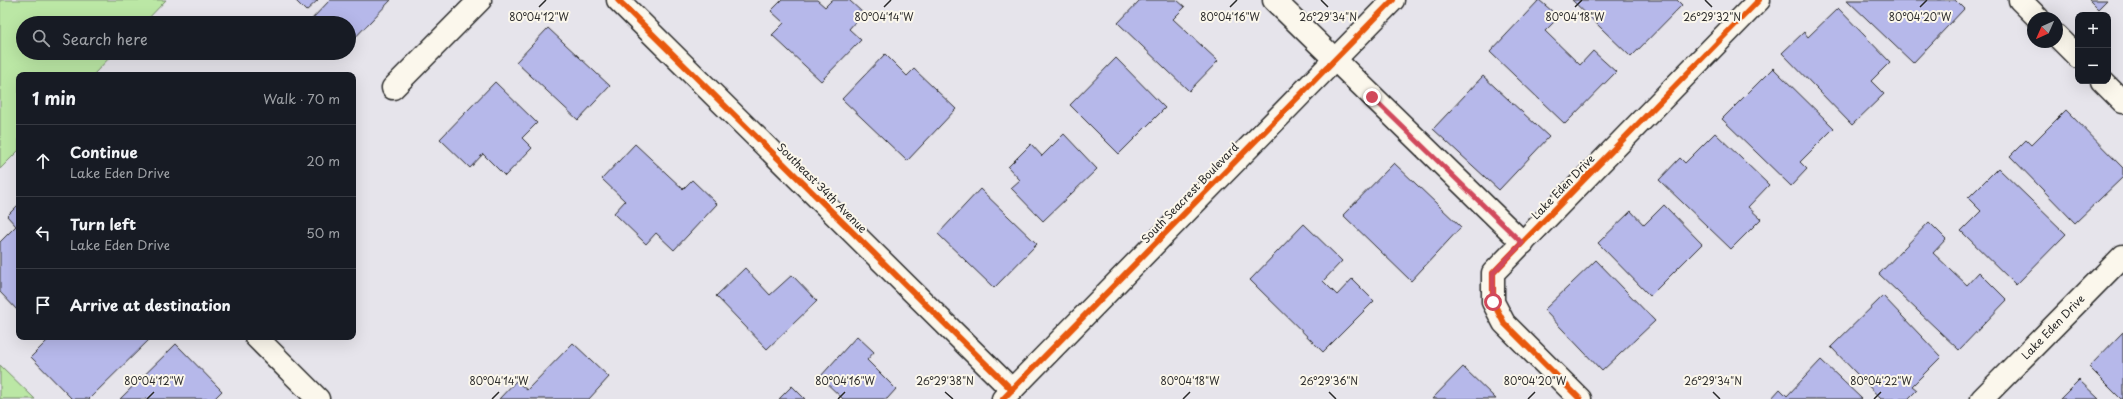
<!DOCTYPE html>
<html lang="en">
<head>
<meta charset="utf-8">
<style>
  :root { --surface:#171b24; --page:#242831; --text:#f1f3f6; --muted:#9ea1a6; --line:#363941 }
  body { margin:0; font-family:"Playpen Sans",sans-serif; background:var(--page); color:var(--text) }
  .controls { position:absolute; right:12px; top:12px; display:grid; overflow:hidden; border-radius:8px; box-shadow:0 4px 16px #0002 }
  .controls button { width:36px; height:36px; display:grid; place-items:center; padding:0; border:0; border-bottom:1px solid var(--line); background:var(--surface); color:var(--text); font:20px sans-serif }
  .compass { position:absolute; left:2027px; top:12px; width:36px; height:36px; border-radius:50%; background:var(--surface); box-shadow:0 4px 16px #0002; rotate:225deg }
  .stop { position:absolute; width:12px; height:12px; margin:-9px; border:3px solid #d1495b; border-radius:50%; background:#fff }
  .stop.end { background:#d1495b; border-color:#fff; box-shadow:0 1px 4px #0008 }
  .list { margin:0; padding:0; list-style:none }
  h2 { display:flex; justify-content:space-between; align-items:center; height:52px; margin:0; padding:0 16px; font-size:17px }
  h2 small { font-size:13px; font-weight:400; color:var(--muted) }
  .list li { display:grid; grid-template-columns:26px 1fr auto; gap:12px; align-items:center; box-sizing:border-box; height:72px; padding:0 16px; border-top:1px solid var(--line) }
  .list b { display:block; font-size:15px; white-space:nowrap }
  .list p { margin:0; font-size:13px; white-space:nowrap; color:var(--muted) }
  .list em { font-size:13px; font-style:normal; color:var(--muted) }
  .icon { flex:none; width:22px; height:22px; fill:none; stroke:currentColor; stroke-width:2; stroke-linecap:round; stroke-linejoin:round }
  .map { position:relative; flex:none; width:2123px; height:399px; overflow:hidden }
  .search { position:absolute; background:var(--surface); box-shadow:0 4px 16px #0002; left:16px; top:16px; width:340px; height:44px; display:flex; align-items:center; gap:10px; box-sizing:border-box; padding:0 14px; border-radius:22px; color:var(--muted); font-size:15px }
  .panel { position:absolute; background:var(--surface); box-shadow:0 4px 16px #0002; left:16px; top:72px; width:340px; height:268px; border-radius:8px }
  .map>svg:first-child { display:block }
  .green { fill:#bbe7a5; stroke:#738968 }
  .building { fill:#b6b8ea; stroke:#2b2b2b }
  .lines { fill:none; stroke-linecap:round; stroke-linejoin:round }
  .minor-casing { stroke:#2b2b2b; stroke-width:25 }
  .minor { stroke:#fbf7ec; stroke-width:22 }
  .cycleway-casing { stroke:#fbf7ec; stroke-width:8 }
  .cycleway { stroke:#e8590c; stroke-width:6 }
  .route { stroke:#d1495b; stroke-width:5 }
  .ticks { fill:none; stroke:#2b2b2b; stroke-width:1.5 }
  .labels { text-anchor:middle; stroke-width:4; stroke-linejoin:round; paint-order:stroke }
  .street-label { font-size:11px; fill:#2b2b2b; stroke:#fbf7ec }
  .ticks-label { font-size:10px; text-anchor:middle; fill:#2b2b2b; stroke:#fbf7ec; stroke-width:4; stroke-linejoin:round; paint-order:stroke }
</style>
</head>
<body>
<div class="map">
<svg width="2123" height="399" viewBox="0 0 2123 399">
  <rect width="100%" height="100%" fill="#e6e4eb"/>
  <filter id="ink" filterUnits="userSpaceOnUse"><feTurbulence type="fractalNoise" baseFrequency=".025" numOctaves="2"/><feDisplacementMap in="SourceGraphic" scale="8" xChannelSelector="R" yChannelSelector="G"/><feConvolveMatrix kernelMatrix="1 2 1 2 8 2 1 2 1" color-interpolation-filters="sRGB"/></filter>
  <g filter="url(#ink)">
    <g class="green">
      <path d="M0,0h166l-22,23h-121v30h91l-21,22h-74v75l-19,19z"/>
      <path d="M0,365l35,34h-35z"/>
    </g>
    <g class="building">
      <path d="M295,0h23l-12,11z"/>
      <path d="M330,0h61l-42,44v-21h-37l-2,-2z"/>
      <path d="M782,0h35l8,7 7,-7h17l14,13 -14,16 12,11 -40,41 -49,-46 12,-12 -13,-12z"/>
      <path d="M1140,0h37l8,7 -12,12 45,42 -29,30 -71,-68z"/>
      <path d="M1539,0l20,17 -14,14 35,34 13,-14 23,21 -51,52 -75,-72z"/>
      <path d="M1572,0h105l5,5 -51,52z"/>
      <path d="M1847,0h108l9,9 -51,54z"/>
      <path d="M2089,0h18l-9,9z"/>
      <path d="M1838,8l52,54 -19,19 13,13 -32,31 -70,-72 22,-21 4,5z"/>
      <path d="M548,28l62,58 -32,34 -62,-58z"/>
      <path d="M885,54l22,22 7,-7 42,40 -49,52 -65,-62z"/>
      <path d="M1116,58l49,50 -46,46 -49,-49z"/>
      <path d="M1773,68l61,60 -34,34 7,7 -16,17 -69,-67z"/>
      <path d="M1483,76l66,61 -50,53 -66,-61z"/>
      <path d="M495,82l42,41 -15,15 10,10 -27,28 -22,-22 -13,14 -30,-29z"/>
      <path d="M2066,110l57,58v9l-48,46 -65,-67 16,-16 5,5z"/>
      <path d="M1715,133l54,52 -21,22 13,12 -30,30 -72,-69 21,-22 5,5z"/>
      <path d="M1064,134l33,35 -54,52 -32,-33 9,-8 -12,-13 23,-23 11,12z"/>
      <path d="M635,144l48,45 9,-9 25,24 -43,46 -18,-17 -10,11 -32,-31 11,-12 -23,-22z"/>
      <path d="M1394,163l67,64 -50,54 -68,-66z"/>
      <path d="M1998,168l68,66 -50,51 -55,-54 20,-20 -13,-13z"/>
      <path d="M980,189l57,55 -43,44 -56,-54z"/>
      <path d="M19,204v108l-19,-20v-50l16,-16 -9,-10z"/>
      <path d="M1664,205l38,39 -52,52 -52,-53 33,-32 13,14z"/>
      <path d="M1929,222l17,17 -13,14 34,32 12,-13 28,28 -48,50 -80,-76z"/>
      <path d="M1304,224l38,37 -19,20 14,14 15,-16 22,22 -51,51 -73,-72z"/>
      <path d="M1596,260l59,61 -53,50 -58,-61z"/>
      <path d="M745,268l25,27 22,-20 25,26 -50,48 -51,-53z"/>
      <path d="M1883,296l58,61 -29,29 5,4 -9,9h-27l-50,-52z"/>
      <path d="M2123,332v67h-2l-32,-32z"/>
      <path d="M857,336l17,16 -7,8 29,29 -9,10h-44l-23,-22z"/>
      <path d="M51,337h101l-63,62h-17l-41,-42z"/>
      <path d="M573,343l36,34 -20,22h-90l17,-18 11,9z"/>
      <path d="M176,344l46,47 -8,8h-94z"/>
      <path d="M1821,360l41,39h-91l9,-10 7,7z"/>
      <path d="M1463,367l33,32h-64z"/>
      <path d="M2079,380l20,19h-39z"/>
      <path d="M792,386l13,13h-26z"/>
    </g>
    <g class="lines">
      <defs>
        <g id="minor">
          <path d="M618,0l394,390"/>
          <path d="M1274,0l249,243"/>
          <path d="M2020,0l18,18"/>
          <path d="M2057,36l21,21"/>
          <path d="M2102,81l21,21"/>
          <path d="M393,88l87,-88"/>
          <path d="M256,337l62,62"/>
          <path d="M1003,399l390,-399"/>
          <path d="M1580,399l-76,-76 -11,-21v-29l266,-273"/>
          <path d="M1982,399l141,-143"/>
        </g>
      </defs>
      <use href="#minor" class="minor-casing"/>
      <use href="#minor" class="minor"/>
      <defs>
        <g id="cycleway">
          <path d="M618,0l394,390"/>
          <path d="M1003,399l390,-399"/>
          <path d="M1580,399l-76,-76 -11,-21v-29l266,-273"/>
        </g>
      </defs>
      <use href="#cycleway" class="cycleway-casing"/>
      <use href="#cycleway" class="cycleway"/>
    </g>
  </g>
  <g class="lines" filter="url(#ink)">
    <path class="route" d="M1372,97l150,146 -29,30v29"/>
  </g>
  <path class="ticks" d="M1321,0l7,7M1705,0l7,7M539,7l7,-7M884,7l7,-7M1230,7l7,-7M1575,7l7,-7M1920,7l7,-7M945,392l8,7M1329,392l7,7M1713,392l7,7M147,399l7,-7M492,399l7,-7M838,399l7,-7M1183,399l7,-7M1528,399l7,-7M1874,399l7,-7"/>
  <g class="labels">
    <g class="street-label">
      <text transform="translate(1563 187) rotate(-46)" y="4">Lake Eden Drive</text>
      <text transform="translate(822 188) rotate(45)" y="4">Southeast 34th Avenue</text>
      <text transform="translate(1190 193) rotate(-46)" y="4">South Seacrest Boulevard</text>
      <text transform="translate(2053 327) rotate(-46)" y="4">Lake Eden Drive</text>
    </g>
  </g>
  <g class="ticks-label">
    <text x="539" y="21">80°04'12"W</text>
    <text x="884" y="21">80°04'14"W</text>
    <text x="1230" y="21">80°04'16"W</text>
    <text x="1328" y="21">26°29'34"N</text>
    <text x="1575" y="21">80°04'18"W</text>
    <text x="1712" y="21">26°29'32"N</text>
    <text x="1920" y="21">80°04'20"W</text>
    <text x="154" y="385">80°04'12"W</text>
    <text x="499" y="385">80°04'14"W</text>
    <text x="845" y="385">80°04'16"W</text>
    <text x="945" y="385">26°29'38"N</text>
    <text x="1190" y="385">80°04'18"W</text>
    <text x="1329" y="385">26°29'36"N</text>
    <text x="1535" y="385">80°04'20"W</text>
    <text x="1713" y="385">26°29'34"N</text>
    <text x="1881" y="385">80°04'22"W</text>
  </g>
</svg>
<div class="controls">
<button>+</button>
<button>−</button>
</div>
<svg class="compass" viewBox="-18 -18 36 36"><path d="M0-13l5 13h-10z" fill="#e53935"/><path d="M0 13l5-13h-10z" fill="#9ea1a6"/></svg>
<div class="stop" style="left:1493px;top:302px"></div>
<div class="stop end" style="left:1372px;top:97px"></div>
<div class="search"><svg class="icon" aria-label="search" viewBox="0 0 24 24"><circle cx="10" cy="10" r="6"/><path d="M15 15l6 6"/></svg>Search here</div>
<section class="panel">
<h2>1 min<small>Walk · 70 m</small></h2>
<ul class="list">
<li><svg class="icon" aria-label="ahead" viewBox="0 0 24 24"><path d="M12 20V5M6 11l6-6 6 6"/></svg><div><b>Continue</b><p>Lake Eden Drive</p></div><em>20 m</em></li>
<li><svg class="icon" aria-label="left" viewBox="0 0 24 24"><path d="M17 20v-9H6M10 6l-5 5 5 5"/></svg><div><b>Turn left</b><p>Lake Eden Drive</p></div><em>50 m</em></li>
<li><svg class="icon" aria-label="arrive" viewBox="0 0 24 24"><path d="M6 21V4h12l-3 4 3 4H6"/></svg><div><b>Arrive at destination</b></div></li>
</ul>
</section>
</div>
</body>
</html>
